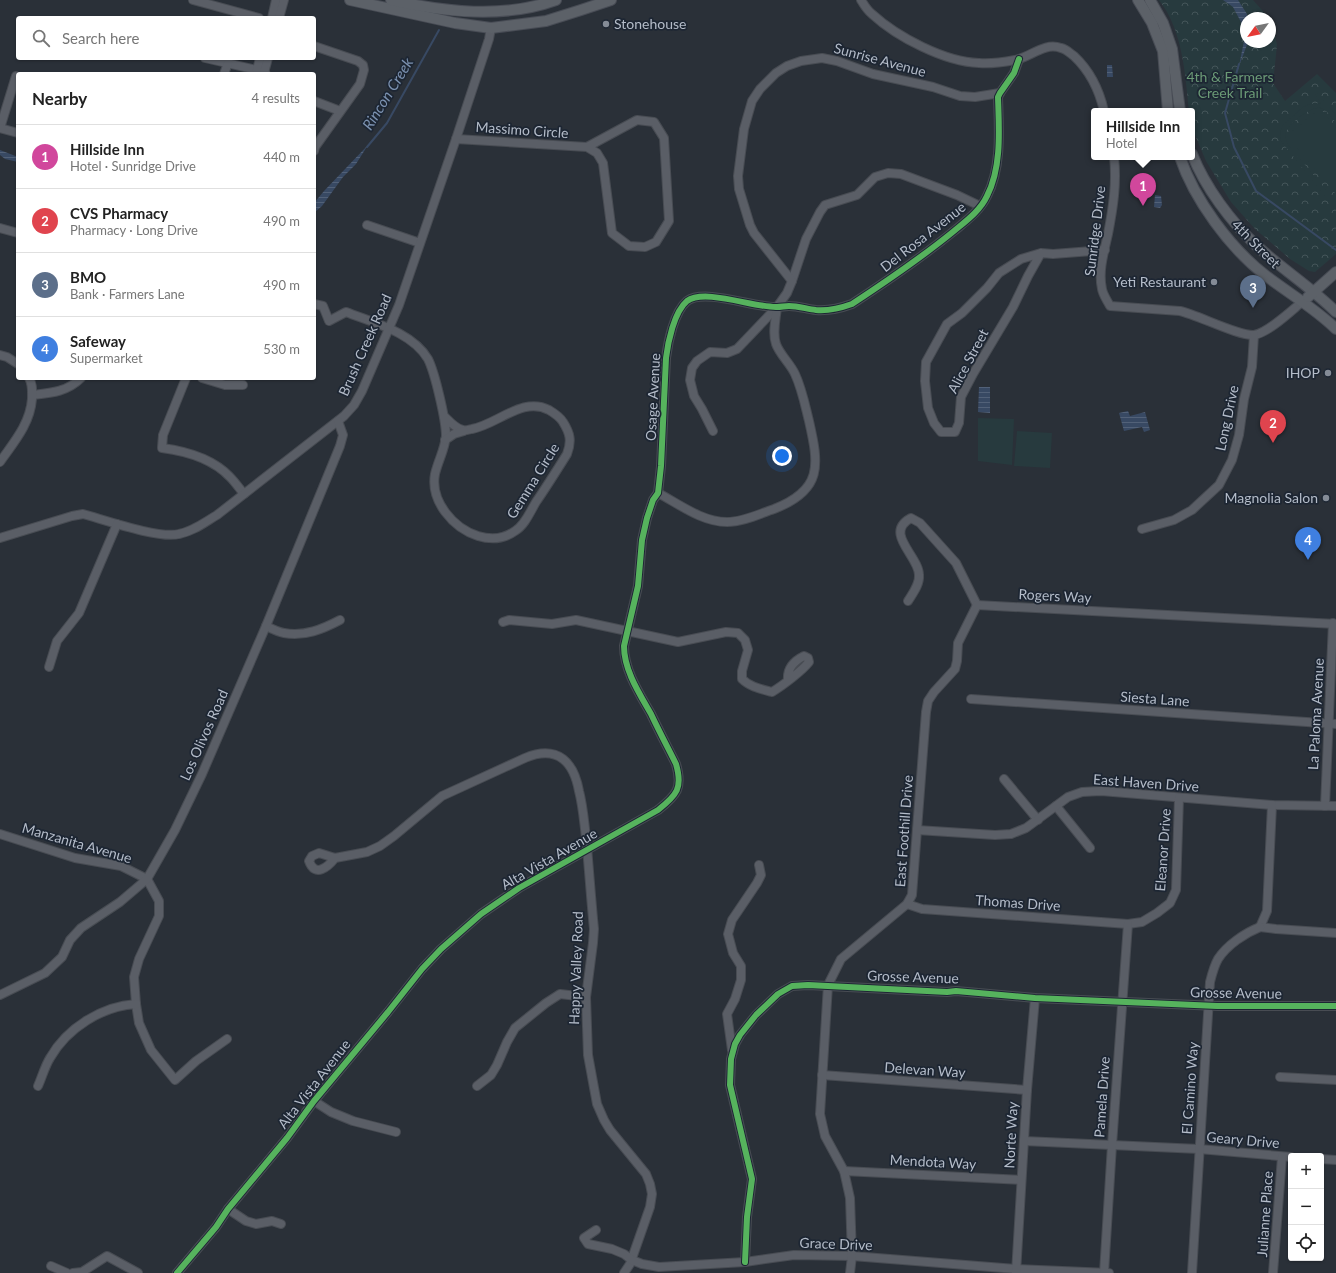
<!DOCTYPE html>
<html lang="en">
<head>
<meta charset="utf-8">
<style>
  :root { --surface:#fff; --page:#f6f6f6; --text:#222; --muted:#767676; --line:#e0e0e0; --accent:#848b96 }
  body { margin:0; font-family:Lato,sans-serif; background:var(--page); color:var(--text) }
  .controls { position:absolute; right:12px; bottom:12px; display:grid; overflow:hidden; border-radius:4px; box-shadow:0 1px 3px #0004 }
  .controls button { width:36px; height:36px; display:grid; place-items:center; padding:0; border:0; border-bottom:1px solid var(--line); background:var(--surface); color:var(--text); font:20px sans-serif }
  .compass { position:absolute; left:1240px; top:12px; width:36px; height:36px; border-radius:50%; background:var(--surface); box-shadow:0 1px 3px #0004; rotate:237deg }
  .you { position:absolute; left:782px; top:456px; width:14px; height:14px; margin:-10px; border:3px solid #fff; border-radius:50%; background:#1a73e8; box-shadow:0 0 0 6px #1a73e833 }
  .badge { display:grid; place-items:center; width:26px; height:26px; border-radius:50%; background:var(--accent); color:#fff; font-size:13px; font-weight:700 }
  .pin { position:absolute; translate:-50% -33px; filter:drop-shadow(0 1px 2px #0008) }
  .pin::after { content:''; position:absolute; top:21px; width:14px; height:12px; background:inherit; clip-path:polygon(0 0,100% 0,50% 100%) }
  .popup { position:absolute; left:1091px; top:108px; width:104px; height:52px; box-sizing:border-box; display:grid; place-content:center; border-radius:4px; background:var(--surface); filter:drop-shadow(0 1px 3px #0005); font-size:13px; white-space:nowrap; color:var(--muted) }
  .popup b { font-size:15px; color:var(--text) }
  .popup::after { content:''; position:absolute; left:50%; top:100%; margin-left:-8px; border:8px solid transparent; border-top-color:var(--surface) }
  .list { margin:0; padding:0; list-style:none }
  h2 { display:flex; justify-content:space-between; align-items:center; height:52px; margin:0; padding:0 16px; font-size:17px }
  h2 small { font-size:13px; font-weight:400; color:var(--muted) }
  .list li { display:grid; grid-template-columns:26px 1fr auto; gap:12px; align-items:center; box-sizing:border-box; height:64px; padding:0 16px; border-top:1px solid var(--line) }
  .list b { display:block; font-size:15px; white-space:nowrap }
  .list p { margin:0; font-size:13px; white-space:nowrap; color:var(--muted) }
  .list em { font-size:13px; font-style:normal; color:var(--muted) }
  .icon { flex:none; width:22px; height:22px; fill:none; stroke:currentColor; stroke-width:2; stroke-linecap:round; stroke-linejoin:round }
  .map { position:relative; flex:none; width:1336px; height:1273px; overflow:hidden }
  .search { position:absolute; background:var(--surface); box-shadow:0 1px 3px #0004; left:16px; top:16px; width:300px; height:44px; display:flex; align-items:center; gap:10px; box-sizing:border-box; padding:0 14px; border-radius:4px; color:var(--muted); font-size:15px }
  .panel { position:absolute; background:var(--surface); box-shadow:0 1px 3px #0004; left:16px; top:72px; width:300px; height:308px; border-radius:4px }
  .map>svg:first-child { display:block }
  .park { fill:url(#park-crowns) }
  .garden { fill:#273a3e }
  .water { fill:url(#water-rules) }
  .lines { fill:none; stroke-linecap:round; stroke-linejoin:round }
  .stream { stroke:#384963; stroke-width:2 }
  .minor-casing { stroke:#484c53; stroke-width:10 }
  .major-casing { stroke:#484c55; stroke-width:12 }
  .minor { stroke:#5a5e66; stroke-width:8 }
  .major { stroke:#5c6168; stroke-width:10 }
  .cycleway-casing { stroke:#1d2633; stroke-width:8 }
  .cycleway { stroke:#56b35d; stroke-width:6 }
  .poi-dot { fill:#848b96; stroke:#1d2633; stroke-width:1.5 }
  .labels { text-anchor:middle; stroke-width:3.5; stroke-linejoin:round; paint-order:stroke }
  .poi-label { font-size:14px; fill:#b4bcc9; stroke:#1d2633; text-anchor:end }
  .street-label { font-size:14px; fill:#b4bcc9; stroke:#1d2633 }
  .park-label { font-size:14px; fill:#6b9a76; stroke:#1d2633 }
  .water-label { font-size:15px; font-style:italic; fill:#7c92b1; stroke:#1d2633 }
</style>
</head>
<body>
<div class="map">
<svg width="1336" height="1273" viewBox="0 0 1336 1273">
  <defs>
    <pattern id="park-crowns" width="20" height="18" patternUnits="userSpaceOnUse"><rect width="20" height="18" fill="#273a3e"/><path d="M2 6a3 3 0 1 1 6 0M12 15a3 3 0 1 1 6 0" fill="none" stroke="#445559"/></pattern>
    <pattern id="water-rules" width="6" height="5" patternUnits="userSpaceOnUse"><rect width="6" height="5" fill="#384963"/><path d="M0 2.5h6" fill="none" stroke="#526178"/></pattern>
  </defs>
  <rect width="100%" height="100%" fill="#2a3038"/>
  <path class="park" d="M1159,0h94l16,18h-23v24h24v-23l2,3 5,23 -4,38 12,18 32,-27 19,19v161l-21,18 -6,-1 -19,-12 -35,-30 -24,-27 -25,-41 -14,-33v-17h-3c-4,-38 -6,-80 -30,-111z"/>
  <g class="garden">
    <path d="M1317,93l19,22v8c-4,-5 -9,-13 -15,-15 -9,-3 -32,15 -35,24 -1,5 0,10 4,15l46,55v8l-55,-69 -1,-8 3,-8 20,-18 7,-3 11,-1 -6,-9z"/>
    <path d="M1320,108l16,20v66l-49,-58z"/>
    <path d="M978,418l36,1 -2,46 -34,-4z"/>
    <path d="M1017,431l35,2 -2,35 -36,-2z"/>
  </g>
  <g class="water">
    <path d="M1223,0h15l9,14v4h-1v24h2l-9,24 5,-25 -2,-17 -9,-17z"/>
    <path d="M1107,65h5l1,12h-6z"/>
    <path d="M368,145l-12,19 -13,13 -21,29 -8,7v-10l10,-12z"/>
    <path d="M0,150l18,7v5l-13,-3 -5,-4z"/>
    <path d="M1155,195l6,1 1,9 -2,3 -6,-1z"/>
    <path d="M970,350l6,3 -5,10 -6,-3z"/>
    <path d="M979,387h11v26l-12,-1z"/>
    <path d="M1128,411l2,5 15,-4 5,18 -6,2 -2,-5 -18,4 -5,-18z"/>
  </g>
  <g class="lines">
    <g class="stream">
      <path d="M1239,64l-14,49 9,34 22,44 80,59"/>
      <path d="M367,147l20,-24 52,-93"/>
    </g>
    <defs>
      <g id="minor">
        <path d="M193,0l66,18"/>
        <path d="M861,0c3,5 7,11 11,14 25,23 73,48 107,49 11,1 25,-1 36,-3 16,-3 29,-18 46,-12 5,1 9,5 13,8 16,15 25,33 30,55"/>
        <path d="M272,18l4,-18"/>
        <path d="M279,18l5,-18"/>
        <path d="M314,46l44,15 5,4 1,5 -4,14 -45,63 -1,4"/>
        <path d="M205,58l52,12 9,4"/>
        <path d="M257,70l3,-12"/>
        <path d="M264,73l4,-15"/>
        <path d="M224,74l4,-11"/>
        <path d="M314,101l26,10"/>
        <path d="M0,128l16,-52"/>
        <path d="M0,128l18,5"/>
        <path d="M456,139l131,8 10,6 6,10 9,70 17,13 16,1 11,-5 13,-21 -5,-83 -10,-16 -17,-2 -50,27"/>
        <path d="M1114,157c3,26 -1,51 -6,77 -4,18 -10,37 -6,55 1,6 5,11 8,17l70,5c18,4 58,25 74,24 14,-2 37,-24 48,-33"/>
        <path d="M367,225l53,18"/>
        <path d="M0,228l18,5"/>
        <path d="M1041,253l-13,23 -15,31 -40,67 -12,23 -2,26 -4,9h-14l-7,-9 -6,-15 -3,-27 1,-19 21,-38 15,-11 25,-25 12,-15 22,-14 20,-6 12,1 52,-4"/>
        <path d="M792,281l14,-42 14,-27 5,-7 32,-10 18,-18 13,-4 13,1 56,21 23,11"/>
        <path d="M314,304l9,2 6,15 17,-9c28,11 66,20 82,47 7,14 18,61 18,77 -1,13 -8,25 -11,38 -5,27 18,54 43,62 13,4 26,3 37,-5 10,-6 15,-19 21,-29 11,-16 21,-32 31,-48 5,-13 3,-21 -4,-32 -3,-5 -9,-9 -14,-12 -26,-14 -51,14 -77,19 -2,0 -6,2 -9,1 -7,-1 -14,-9 -19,-14"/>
        <path d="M0,355l7,2 11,7"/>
        <path d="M186,378l-23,57 -1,13c23,3 51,11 68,29 5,5 9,11 14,17"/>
        <path d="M202,378l23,7h18"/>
        <path d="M32,395c19,-2 35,-3 49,-17"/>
        <path d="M713,431l-11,-22 -8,-13 -4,-16 2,-12 5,-7 13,-9 17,1 10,-4 40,-42 10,-14 5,-12 -38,-48 -4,-8 -11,-36 -1,-13 6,-47 8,-28 8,-12 16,-16 11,-7 14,-5 21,-3 15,3 36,13 60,13 27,9 15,1 25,-4"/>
        <path d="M445,440l9,-6 10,-3"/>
        <path d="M0,462c14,-20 30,-38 32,-63 0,-8 1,-14 -3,-21"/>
        <path d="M658,493c21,11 44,29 69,29 16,0 32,-8 47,-13 49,-19 45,-44 35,-88 -4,-16 -7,-32 -14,-47 -5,-11 -15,-19 -19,-30 -4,-12 0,-25 1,-37"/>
        <path d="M1142,529l32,-9 18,-10 27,-25 13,-25 7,-25 5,-36 8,-32 2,-32"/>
        <path d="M0,538l72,-22 11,-2c22,6 76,25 96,20 15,-3 26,-12 38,-19l127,-99 10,-11 8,-14 37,-86 57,-166 33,-100 2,-11"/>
        <path d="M908,601c5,-8 12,-17 11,-26 0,-19 -36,-42 -8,-57l9,5 36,40 21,42"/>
        <path d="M977,605l359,19"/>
        <path d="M503,622l6,-2 43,4 24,-4 102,22 48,-10 12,1 7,7 3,10 -6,21v8c8,8 19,10 30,13 10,-6 30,-21 37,-30l-1,-4 -4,-2c-10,5 -17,13 -16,24"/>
        <path d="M266,626c6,3 12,6 18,7 20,4 39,-4 56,-13"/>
        <path d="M49,667l8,-26 22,-28 38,-89"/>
        <path d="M971,699l365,25"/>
        <path d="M1004,779l34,41"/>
        <path d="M1056,806l34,42"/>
        <path d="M1325,806l8,-183"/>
        <path d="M917,830l78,5 16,-1 15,-6 42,-31 14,-5 19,-1 171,14 64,1"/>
        <path d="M0,834l75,24 46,8 26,13 12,22v15l-20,43 -5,18 2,27 3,19 12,27 24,30 21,-19 31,-22"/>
        <path d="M335,858l-16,-5 -7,3 -3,5c6,17 19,6 26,-3l32,-6 13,-6 14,-10 48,-40 83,-38c12,-5 26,-8 38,1 9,7 14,21 16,32 4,15 5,31 7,46 3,31 5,62 8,92l-1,14 -7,54 2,58 9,49 7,16 6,10 36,44 4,10 2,10 -2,13 -20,57 -6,9"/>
        <path d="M907,904l15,5 206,15 14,-2 15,-9 13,-10 6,-13 3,-92"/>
        <path d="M1260,927l7,-16 5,-106"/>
        <path d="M1260,927l16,2 60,4"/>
        <path d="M0,995l45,-22 17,-16 8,-17 11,-12 39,-26 27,-23 28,-49 27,-56 64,-148 74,-180 3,-11 -5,-14"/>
        <path d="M732,1050l-5,-36 8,-15 6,-19v-14l-8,-13 -5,-19 4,-14 25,-37 4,-8 -2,-10"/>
        <path d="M822,1075l205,15"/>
        <path d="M1280,1077l56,3"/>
        <path d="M38,1086c4,-9 7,-20 12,-28 17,-30 52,-52 86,-54"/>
        <path d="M477,1086l14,-11 6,-10 10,-23 8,-14 31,-25 14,-9 26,3"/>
        <path d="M314,1101l17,11 22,9 43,11"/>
        <path d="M1024,1141l175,8 92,8"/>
        <path d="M1321,1159l15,1"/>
        <path d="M844,1171l177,9"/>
        <path d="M228,1209l18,12 10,3 16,-3 9,3"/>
        <path d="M596,1230l-12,8 4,6 24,5 12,5 8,6 10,4 17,3 86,-5 49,-7 58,1 164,13 93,4"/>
        <path d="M745,1262l2,-45 5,-38 -22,-94 1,-26 4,-15 5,-9 16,-20 22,-21 14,-8 16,-1 139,7 9,-1 79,7 182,8h119"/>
        <path d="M51,1266l16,7"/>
        <path d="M73,1273l9,-1 25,-16 31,17"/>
        <path d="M177,1273l39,-46 12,-18 59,-71 27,-37 74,-89 34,-43 19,-20 40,-35 38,-26 139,-78c19,-15 25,-22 18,-46 -8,-16 -17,-33 -25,-50 -12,-21 -27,-44 -27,-68l14,-60 4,-46 5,-22 6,-18 5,-7 3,-27 5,-108c2,-16 8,-46 21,-57 18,-13 68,7 90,6 4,0 8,-1 12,-1 9,0 18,3 27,4 12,1 25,-2 36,-6 35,-23 69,-46 102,-73 12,-10 26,-20 33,-35 15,-29 12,-67 11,-99l2,-4 14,-20 5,-14"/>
        <path d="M850,1273l2,-17 -2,-58 -6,-27 -19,-35 -5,-22 8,-129 13,-26 66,-55 5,-9 14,-183 2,-11 6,-9 21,-23 2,-8 1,-18 19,-38"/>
        <path d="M1016,1273l11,-183 8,-92"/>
        <path d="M1104,1273l8,-128 16,-221"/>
        <path d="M1192,1273l18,-291c2,-8 4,-16 8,-23 9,-14 27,-26 42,-32"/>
        <path d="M1273,1273l9,-116"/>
      </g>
      <g id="major">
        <path d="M350,0l105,23 36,5 55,-7 35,-11 30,-10"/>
        <path d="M391,0c54,12 112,19 165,0"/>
        <path d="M1138,0l14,23 11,28 5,60"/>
        <path d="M1150,0l13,23 9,26 8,62"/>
        <path d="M1192,154c13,33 39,68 65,92 25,23 55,42 79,66"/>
        <path d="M1180,157c14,42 50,91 85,118 23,18 50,33 71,54"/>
        <path d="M1308,297l28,-25"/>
      </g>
    </defs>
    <use href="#minor" class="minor-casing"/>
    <use href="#major" class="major-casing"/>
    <use href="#minor" class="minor"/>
    <use href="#major" class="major"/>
    <defs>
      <g id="cycleway">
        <path d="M745,1262l2,-45 5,-38 -22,-94 1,-26 4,-15 5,-9 16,-20 22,-21 14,-8 16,-1 139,7 9,-1 79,7 182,8h119"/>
        <path d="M177,1273l39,-46 12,-18 59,-71 27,-37 74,-89 34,-43 19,-20 40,-35 38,-26 139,-78c19,-15 25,-22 18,-46 -8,-16 -17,-33 -25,-50 -12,-21 -27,-44 -27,-68l14,-60 4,-46 5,-22 6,-18 5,-7 3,-27 5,-108c2,-16 8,-46 21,-57 18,-13 68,7 90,6 4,0 8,-1 12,-1 9,0 18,3 27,4 12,1 25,-2 36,-6 35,-23 69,-46 102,-73 12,-10 26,-20 33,-35 15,-29 12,-67 11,-99l2,-4 14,-20 5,-14"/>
      </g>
    </defs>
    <use href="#cycleway" class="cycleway-casing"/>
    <use href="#cycleway" class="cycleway"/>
  </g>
  <g class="poi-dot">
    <circle cx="606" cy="24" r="4"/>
    <circle cx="1214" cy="282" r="4"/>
    <circle cx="1328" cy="373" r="4"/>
    <circle cx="1326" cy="498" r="4"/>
  </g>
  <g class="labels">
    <g class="poi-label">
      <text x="614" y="29" text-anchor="start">Stonehouse</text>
      <text x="1206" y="287">Yeti Restaurant</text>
      <text x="1320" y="378">IHOP</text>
      <text x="1318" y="503">Magnolia Salon</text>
    </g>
    <g class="street-label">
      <text transform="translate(880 60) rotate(15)" y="5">Sunrise Avenue</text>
      <text transform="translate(522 130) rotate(4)" y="5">Massimo Circle</text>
      <text transform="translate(1095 231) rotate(-83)" y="5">Sunridge Drive</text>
      <text transform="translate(923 237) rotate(-38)" y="5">Del Rosa Avenue</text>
      <text transform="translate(1256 244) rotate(45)" y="5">4th Street</text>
      <text transform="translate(365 345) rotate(-66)" y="5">Brush Creek Road</text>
      <text transform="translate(968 361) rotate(-62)" y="5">Alice Street</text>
      <text transform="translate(653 397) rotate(-87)" y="5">Osage Avenue</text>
      <text transform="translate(1227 418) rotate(-78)" y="5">Long Drive</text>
      <text transform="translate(533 481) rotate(-58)" y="5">Gemma Circle</text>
      <text transform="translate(1055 596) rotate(3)" y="5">Rogers Way</text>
      <text transform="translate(1155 699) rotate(4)" y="5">Siesta Lane</text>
      <text transform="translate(1316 714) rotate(-87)" y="5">La Paloma Avenue</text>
      <text transform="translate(204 735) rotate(-66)" y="5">Los Olivos Road</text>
      <text transform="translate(1146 783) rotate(4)" y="5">East Haven Drive</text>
      <text transform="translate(904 831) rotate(-86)" y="5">East Foothill Drive</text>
      <text transform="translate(77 843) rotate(16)" y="5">Manzanita Avenue</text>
      <text transform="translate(1163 850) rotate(-86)" y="5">Eleanor Drive</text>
      <text transform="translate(549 859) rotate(-30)" y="5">Alta Vista Avenue</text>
      <text transform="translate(1018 903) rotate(4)" y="5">Thomas Drive</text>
      <text transform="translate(576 968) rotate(-88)" y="5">Happy Valley Road</text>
      <text transform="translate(913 977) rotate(2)" y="5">Grosse Avenue</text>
      <text transform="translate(1236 993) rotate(1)" y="5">Grosse Avenue</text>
      <text transform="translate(925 1070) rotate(4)" y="5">Delevan Way</text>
      <text transform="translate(314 1084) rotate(-52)" y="5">Alta Vista Avenue</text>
      <text transform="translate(1190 1088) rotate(-86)" y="5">El Camino Way</text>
      <text transform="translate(1102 1097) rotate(-86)" y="5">Pamela Drive</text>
      <text transform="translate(1011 1135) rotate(-87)" y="5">Norte Way</text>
      <text transform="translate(1243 1140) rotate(5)" y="5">Geary Drive</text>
      <text transform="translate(933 1162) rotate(3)" y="5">Mendota Way</text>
      <text transform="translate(1265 1214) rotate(-86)" y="5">Julianne Place</text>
      <text transform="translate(836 1244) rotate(2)" y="5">Grace Drive</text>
    </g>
    <g class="park-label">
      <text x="1230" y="82">4th &amp; Farmers<tspan x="1230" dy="16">Creek Trail</tspan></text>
    </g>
    <g class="water-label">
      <text transform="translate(388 94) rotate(-58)" y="5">Rincon Creek</text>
    </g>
  </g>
</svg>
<div class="controls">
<button>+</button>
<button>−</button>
<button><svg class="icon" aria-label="locate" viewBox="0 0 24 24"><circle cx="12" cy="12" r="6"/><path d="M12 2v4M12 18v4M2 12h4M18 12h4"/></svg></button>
</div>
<svg class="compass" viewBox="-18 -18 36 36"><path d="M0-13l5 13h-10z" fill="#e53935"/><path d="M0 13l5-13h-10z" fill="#767676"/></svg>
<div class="you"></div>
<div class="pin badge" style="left:1143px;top:206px;background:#d1479c">1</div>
<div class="popup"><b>Hillside Inn</b>Hotel</div>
<div class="pin badge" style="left:1273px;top:443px;background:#e0444e">2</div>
<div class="pin badge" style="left:1253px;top:308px;background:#5c6f8a">3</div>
<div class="pin badge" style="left:1308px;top:560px;background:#3f7fe0">4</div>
<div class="search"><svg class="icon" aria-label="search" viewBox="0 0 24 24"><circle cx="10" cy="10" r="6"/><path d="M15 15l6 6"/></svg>Search here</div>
<section class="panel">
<h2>Nearby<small>4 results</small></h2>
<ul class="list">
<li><span class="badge" style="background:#d1479c">1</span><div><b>Hillside Inn</b><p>Hotel · Sunridge Drive</p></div><em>440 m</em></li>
<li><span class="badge" style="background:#e0444e">2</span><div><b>CVS Pharmacy</b><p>Pharmacy · Long Drive</p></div><em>490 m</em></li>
<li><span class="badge" style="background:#5c6f8a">3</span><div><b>BMO</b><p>Bank · Farmers Lane</p></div><em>490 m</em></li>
<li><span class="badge" style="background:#3f7fe0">4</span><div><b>Safeway</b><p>Supermarket</p></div><em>530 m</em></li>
</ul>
</section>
</div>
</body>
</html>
